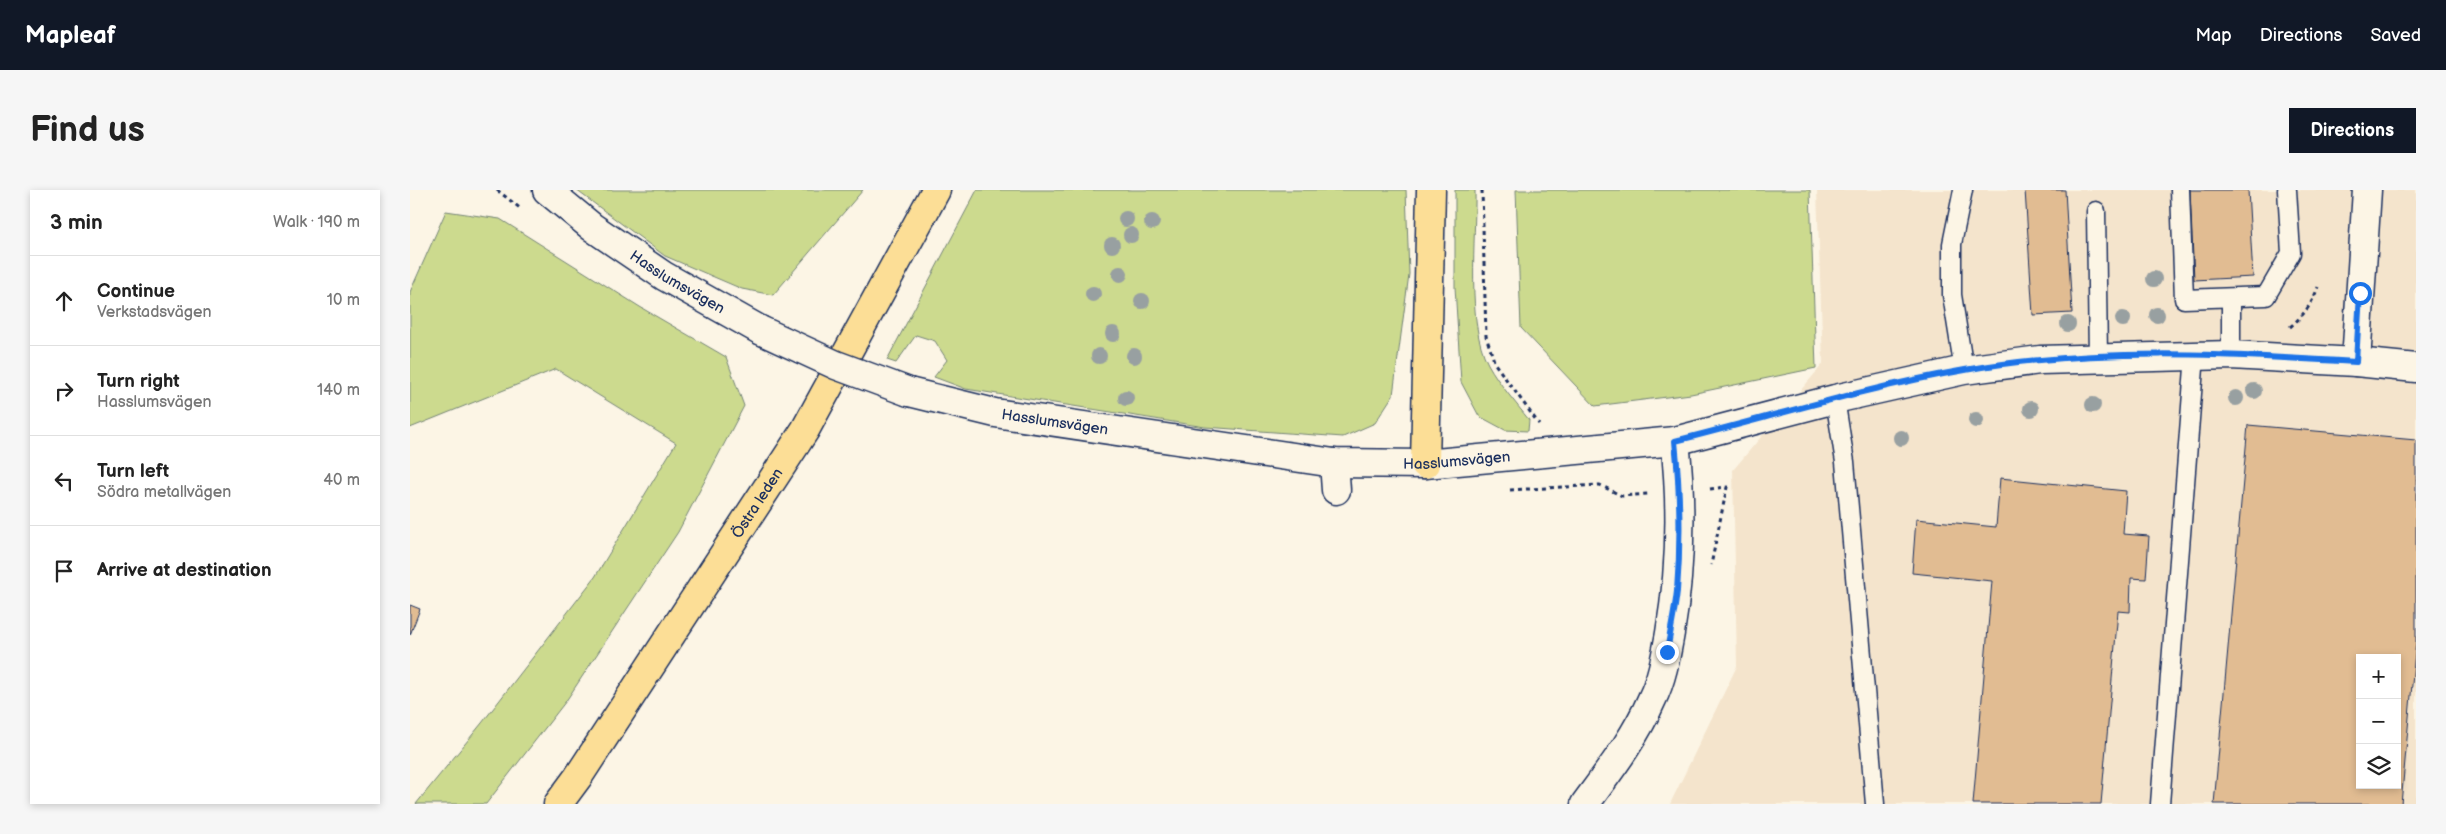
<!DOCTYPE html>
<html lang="en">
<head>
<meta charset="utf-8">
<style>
  :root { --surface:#fff; --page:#f6f6f6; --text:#222; --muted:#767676; --line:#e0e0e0; --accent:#111827 }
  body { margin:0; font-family:"Balsamiq Sans",sans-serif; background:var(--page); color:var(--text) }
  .controls { position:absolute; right:15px; bottom:15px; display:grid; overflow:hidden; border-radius:0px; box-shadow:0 2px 8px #0003 }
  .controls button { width:45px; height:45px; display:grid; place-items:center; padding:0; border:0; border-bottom:1px solid var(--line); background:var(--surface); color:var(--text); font:25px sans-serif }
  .stop { position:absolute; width:15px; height:15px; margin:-11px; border:4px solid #1a73e8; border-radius:50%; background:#fff }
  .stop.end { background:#1a73e8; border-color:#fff; box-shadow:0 1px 5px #0008 }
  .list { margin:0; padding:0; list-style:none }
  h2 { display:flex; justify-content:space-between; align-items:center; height:65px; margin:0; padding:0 20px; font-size:21px }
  h2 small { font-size:16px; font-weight:400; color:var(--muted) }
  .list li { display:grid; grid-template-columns:32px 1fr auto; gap:15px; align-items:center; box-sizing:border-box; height:90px; padding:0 20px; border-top:1px solid var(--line) }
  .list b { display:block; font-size:19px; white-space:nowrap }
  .list p { margin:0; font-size:16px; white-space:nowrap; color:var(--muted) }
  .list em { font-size:16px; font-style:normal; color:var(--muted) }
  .icon { flex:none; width:28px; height:28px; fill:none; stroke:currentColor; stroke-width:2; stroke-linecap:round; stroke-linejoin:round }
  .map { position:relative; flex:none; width:2006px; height:614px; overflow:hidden; border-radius:0px }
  header { display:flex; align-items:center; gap:30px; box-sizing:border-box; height:70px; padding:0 25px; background:var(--accent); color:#fff }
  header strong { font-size:24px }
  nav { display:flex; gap:28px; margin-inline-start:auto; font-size:18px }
  .intro { display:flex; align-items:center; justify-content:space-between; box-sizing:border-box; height:120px; padding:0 30px }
  h1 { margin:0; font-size:35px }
  .button { padding:12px 22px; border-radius:0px; background:var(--accent); color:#fff; font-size:18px; font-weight:700 }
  main { display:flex; gap:30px; padding:0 30px }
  aside { flex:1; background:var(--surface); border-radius:0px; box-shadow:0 2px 8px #0003 }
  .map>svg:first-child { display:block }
  .built { fill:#f4e4cc; fill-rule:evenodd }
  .green { fill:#ccda8e; stroke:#748476 }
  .building { fill:#e1bc92; stroke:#1b2f5e; fill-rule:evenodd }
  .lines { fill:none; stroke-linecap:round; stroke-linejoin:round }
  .lane-casing { stroke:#1b2f5e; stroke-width:21 }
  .street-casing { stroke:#1b2f5e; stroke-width:31 }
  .highway-casing { stroke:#1b2f5e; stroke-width:31 }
  .path { stroke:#1b2f5e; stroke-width:3; stroke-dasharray:4 4; stroke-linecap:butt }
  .lane { stroke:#fcf5e5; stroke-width:18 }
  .street { stroke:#fcf5e5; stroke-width:28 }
  .highway { stroke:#fcde96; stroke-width:28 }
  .street-bridge-casing { stroke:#1b2f5e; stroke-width:31; stroke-linecap:butt }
  .street-bridge { stroke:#fcf5e5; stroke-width:28 }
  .tree { fill:#98a0a1 }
  .route { stroke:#1a73e8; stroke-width:6 }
  .labels { text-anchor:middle; stroke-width:4; stroke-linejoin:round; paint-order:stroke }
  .street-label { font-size:15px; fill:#1b2f5e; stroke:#fcf5e5 }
</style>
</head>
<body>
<header>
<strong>Mapleaf</strong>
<nav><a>Map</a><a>Directions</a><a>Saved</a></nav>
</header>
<div class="intro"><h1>Find us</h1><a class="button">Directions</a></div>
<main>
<aside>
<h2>3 min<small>Walk · 190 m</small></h2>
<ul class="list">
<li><svg class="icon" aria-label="ahead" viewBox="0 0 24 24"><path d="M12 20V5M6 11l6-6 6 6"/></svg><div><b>Continue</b><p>Verkstadsvägen</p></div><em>10 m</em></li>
<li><svg class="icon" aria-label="right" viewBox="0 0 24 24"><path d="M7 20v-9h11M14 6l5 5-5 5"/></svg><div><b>Turn right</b><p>Hasslumsvägen</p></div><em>140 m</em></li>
<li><svg class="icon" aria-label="left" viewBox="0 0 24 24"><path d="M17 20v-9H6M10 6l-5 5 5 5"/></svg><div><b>Turn left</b><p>Södra metallvägen</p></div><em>40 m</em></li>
<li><svg class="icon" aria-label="arrive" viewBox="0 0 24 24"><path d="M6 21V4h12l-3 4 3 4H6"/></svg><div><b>Arrive at destination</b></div></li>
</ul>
</aside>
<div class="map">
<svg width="2006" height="614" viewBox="0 0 2006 614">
  <rect width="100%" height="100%" fill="#fcf5e5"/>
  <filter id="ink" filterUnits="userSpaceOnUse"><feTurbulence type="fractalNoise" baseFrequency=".02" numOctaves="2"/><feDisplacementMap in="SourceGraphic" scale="10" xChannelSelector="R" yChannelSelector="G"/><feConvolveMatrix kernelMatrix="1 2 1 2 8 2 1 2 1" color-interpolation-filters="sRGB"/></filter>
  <g filter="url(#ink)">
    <path class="built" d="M1407,0h599v614h-746l67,-138 -4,-196 90,-106zM1950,468h37v127h-37z"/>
    <g class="green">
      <path d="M166,0h287l-90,105 -31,-6 -77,-33z"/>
      <path d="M567,0h429l3,84 -16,121 -18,28 -32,14 -138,-10 -239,-38 -32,-12 13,-17 -12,-19 -19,-6 -20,28 -9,-3z"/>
      <path d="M1045,0h20c1,47 -9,134 13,174 11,20 27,38 41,56l-1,11 -23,-1 -26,-14 -18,-34 -6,-95z"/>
      <path d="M1106,0h294l6,178 -125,26 -96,12 -74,-78z"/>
      <path d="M36,21l54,8 140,88 86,50 18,49 -66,126 -112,169 -80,103h-70l66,-81 113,-146 81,-134 -120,-74 -146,59v-136z"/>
    </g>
    <g class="building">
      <path d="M1615,0h40l7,123 -39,2z"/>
      <path d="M1780,0h58l5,87 -59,3z"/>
      <path d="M1838,235l168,15v201l-15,163h-187zM1950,468h37v127h-37z"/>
      <path d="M1590,288l126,13 -3,43 26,2 -3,43 -15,-1 -1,34 -12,-1 -17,193h-128l19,-223 -80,-8 4,-54 80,8z"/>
      <path d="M0,415l10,4 -10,26z"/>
    </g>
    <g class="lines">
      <defs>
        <g id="lane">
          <path d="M1553,0l-11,54v51l12,75"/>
          <path d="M1770,0l4,109 82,-3 25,-43 -4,-63"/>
          <path d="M1686,21l2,146"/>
          <path d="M1821,108v57"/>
          <path d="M1425,209l10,63 30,342"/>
          <path d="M1750,614l35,-449"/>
        </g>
        <g id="street">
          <path id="s1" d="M137,0l45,37 72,49 96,54"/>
          <path d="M1946,172l11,-172"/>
          <path id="s2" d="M499,202l86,21 339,50 91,1 250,-23 160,-42 129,-29 76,-10 191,-5 125,7 60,6"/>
          <path d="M924,273l2,27"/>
          <path d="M1175,614c25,-34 50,-66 67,-105 10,-20 14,-44 18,-66 11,-64 12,-128 5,-192"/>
        </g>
        <g id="highway">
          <path d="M1015,274l6,-274"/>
          <path id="s3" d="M148,614l20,-27 227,-347 131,-240"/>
        </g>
      </defs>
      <use href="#lane" class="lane-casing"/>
      <use href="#street" class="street-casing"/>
      <use href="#highway" class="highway-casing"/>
      <g class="path">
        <path d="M87,0l24,19"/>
        <path d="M1072,0l4,146 9,28 44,60"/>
        <path d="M1880,137c14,-12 22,-23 28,-40"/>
        <path d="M1300,299l17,-2 -16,78"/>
        <path d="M1100,300l90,-5 22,11 26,-2"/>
      </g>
      <use href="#lane" class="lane"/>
      <use href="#street" class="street"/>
      <use href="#highway" class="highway"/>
      <defs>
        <path id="street-bridge" d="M350,140l76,35 73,27"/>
      </defs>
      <use href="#street-bridge" class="street-bridge-casing"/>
      <use href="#street-bridge" class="street-bridge"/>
    </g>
    <g class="tree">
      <circle cx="716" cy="29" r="8"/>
      <circle cx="742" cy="32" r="8"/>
      <circle cx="721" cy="45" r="8"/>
      <circle cx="702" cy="55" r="8"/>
      <circle cx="710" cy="84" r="8"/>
      <circle cx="1744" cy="89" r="8"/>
      <circle cx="683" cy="104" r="8"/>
      <circle cx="732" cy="111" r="8"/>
      <circle cx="1747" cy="125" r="8"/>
      <circle cx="1713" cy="129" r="8"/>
      <circle cx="1658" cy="134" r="8"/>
      <circle cx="703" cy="144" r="8"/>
      <circle cx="689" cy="166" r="8"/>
      <circle cx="724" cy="166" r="8"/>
      <circle cx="1844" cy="201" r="8"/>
      <circle cx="716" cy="208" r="8"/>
      <circle cx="1826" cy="208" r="8"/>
      <circle cx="1683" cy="215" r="8"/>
      <circle cx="1621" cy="219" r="8"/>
      <circle cx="1566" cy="230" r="8"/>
      <circle cx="1491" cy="248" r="8"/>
    </g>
  </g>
  <g class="lines" filter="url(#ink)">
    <path class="route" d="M1257,462c3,-20 8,-41 10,-61 4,-50 3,-100 -2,-150 96,-24 192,-54 290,-71 128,-23 262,-16 391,-8l4,-69"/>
  </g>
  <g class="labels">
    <g class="street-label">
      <text dy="5" stroke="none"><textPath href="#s1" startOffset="160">Hasslumsvägen</textPath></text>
      <text dy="5" stroke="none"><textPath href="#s2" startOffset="149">Hasslumsvägen</textPath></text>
      <text dy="5" stroke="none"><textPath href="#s2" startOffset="554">Hasslumsvägen</textPath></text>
      <text dy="5" stroke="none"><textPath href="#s3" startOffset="361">Östra leden</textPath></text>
    </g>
  </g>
</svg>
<div class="controls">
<button>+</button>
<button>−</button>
<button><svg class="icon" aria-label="layers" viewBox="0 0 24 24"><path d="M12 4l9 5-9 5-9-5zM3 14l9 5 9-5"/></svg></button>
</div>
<div class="stop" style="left:1950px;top:103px"></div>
<div class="stop end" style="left:1257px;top:462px"></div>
</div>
</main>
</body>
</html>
